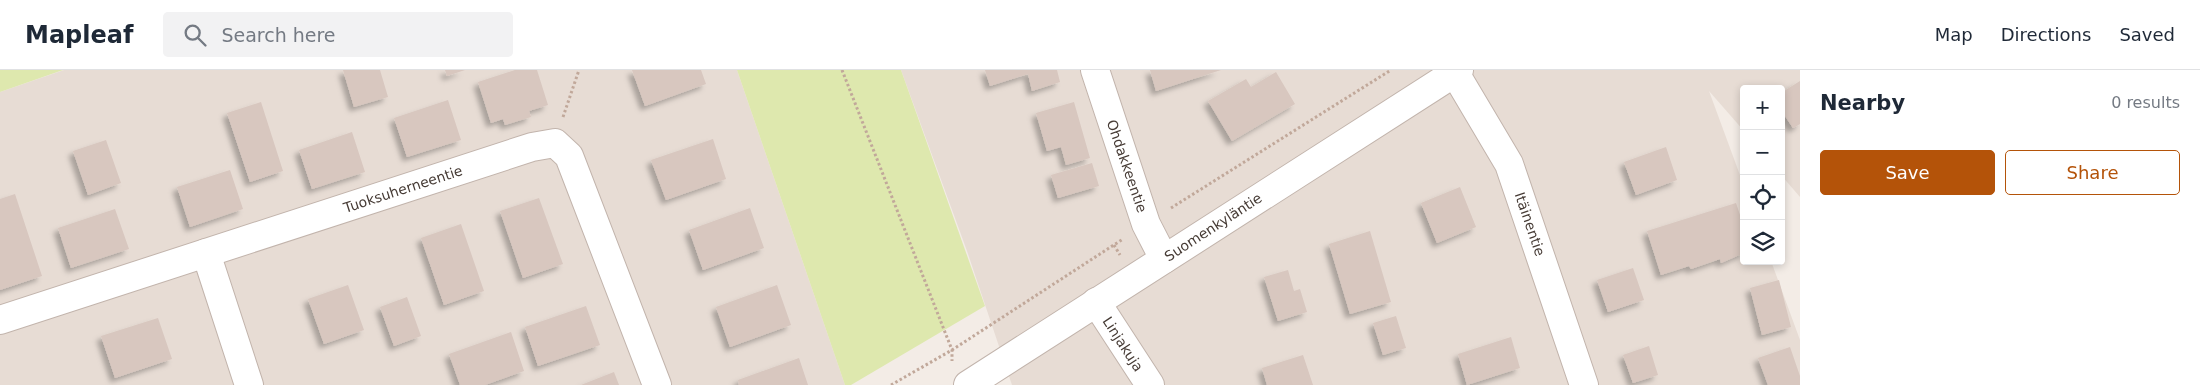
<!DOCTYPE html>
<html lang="en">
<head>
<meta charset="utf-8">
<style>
  :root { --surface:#fff; --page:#f2f2f3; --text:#1f2937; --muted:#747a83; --line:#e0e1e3; --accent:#b45309 }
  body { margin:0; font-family:"DejaVu Sans",sans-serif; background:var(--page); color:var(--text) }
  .controls { position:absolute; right:15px; top:15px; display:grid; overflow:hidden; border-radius:5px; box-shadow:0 2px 8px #0003 }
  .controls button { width:45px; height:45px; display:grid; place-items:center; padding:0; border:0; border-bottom:1px solid var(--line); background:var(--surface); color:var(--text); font:25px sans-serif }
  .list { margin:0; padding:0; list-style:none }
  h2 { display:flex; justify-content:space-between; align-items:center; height:65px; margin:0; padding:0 20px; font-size:21px }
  h2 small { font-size:16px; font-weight:400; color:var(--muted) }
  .actions { display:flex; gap:10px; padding:15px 20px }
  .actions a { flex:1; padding:11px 0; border:1px solid var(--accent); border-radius:5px; text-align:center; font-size:18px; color:var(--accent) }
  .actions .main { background:var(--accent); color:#fff }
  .icon { flex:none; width:28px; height:28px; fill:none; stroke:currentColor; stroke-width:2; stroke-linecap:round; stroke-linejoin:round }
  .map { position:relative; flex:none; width:1800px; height:315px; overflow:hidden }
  header { display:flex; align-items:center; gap:30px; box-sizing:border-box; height:70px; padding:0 25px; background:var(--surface); border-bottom:1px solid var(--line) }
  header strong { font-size:24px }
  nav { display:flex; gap:28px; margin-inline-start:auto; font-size:18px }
  .search { width:350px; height:45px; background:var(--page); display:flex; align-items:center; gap:12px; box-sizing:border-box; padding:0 18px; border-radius:5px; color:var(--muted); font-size:19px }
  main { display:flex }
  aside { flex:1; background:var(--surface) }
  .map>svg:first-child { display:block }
  .residential { fill:#e7dcd4 }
  .green { fill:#dee8ae }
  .building { fill:#d8c7bf; filter:url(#shadow) }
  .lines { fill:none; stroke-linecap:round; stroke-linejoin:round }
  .minor-casing { stroke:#c2b4ac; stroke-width:30 }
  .path { stroke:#c1a89a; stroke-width:3; stroke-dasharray:2.5 2.5; stroke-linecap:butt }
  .minor { stroke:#fff; stroke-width:28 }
  .labels { text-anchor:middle; stroke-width:4.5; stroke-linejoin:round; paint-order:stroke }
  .street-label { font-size:14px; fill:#463b35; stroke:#fff }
</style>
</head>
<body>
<header>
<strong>Mapleaf</strong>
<div class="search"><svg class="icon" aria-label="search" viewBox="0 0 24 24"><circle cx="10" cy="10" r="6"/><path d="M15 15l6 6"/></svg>Search here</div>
<nav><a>Map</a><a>Directions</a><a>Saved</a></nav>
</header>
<main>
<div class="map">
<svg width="1800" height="315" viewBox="0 0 1800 315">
  <defs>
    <filter id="shadow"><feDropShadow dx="-4.5" dy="4.5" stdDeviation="2.5" flood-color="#0004"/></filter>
  </defs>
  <rect width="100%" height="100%" fill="#f3ece6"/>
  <g class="residential">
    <path d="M64,0h673l108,315h-845v-293z"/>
    <path d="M901,0h899v127l-19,-22v-86h-37v42l-35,-40 35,95v75h27l29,79v45h-788l-45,-134z"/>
  </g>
  <g class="green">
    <path d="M0,0h63l-63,22z"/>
    <path d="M737,0h164l84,236 -134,79h-6z"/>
  </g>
  <g class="building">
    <path d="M343,0h37l8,27 -34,10z"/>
    <path d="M445,0h20l-18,6z"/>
    <path d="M515,0h22l11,35 -19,6 2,6 -26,8 -2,-6 -12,4 -13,-41z"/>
    <path d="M632,0h69l5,14 -61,22z"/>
    <path d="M985,0h72l3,12 -28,9 -4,-17 -38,12z"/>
    <path d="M1150,0h71l-65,21z"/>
    <path d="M1276,2l19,32 -63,37 -24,-40 38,-22 5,8z"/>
    <path d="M1800,11v43l-7,4 -12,-18v-17z"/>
    <path d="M448,30l13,40 -54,17 -13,-39z"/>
    <path d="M261,32l22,69 -33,11 -23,-69z"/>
    <path d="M1074,32l16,56 -24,7 -5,-18 -14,4 -11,-38z"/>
    <path d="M352,62l13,40 -53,17 -13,-39z"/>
    <path d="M713,69l13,40 -60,21 -15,-40z"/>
    <path d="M106,70l15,43 -33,12 -15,-44z"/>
    <path d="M1666,77l11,33 -41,15 -12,-33z"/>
    <path d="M1092,93l7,23 -41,12 -7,-23z"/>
    <path d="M230,100l13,39 -53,18 -13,-40z"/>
    <path d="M1460,117l16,40 -39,16 -16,-40z"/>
    <path d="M15,124l27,82 -42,14v-91z"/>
    <path d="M539,128l24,66 -40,14 -23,-67z"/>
    <path d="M1736,133l8,24v26l-23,10 -1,-4 -29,10 -2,-3 -28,9 -14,-44z"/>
    <path d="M750,138l14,40 -61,22 -14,-40z"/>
    <path d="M115,139l14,40 -58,19 -13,-40z"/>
    <path d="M461,154l23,67 -40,14 -23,-67z"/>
    <path d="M1370,161l21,71 -41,12 -21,-70z"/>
    <path d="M1633,198l11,32 -36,12 -11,-32z"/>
    <path d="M1288,200l6,21 6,-2 7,23 -29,9 -14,-44z"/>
    <path d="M1779,210l12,47 -29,8 -12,-47z"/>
    <path d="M348,215l16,45 -40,14 -16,-45z"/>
    <path d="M777,215l14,40 -61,22 -14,-40z"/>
    <path d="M407,227l14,39 -27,10 -14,-39z"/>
    <path d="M586,236l14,39 -62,21 -13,-39z"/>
    <path d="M1396,246l10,32 -23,7 -10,-32z"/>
    <path d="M158,248l14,41 -57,19 -14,-42z"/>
    <path d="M511,262l13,39 -39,14h-25l-11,-31z"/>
    <path d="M1511,267l9,31 -53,17 -9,-31z"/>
    <path d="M1649,276l9,29 -25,8 -10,-28z"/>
    <path d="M1790,277l10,29v9h-32l-10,-27z"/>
    <path d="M1303,285l10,30h-46l-5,-17z"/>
    <path d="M799,288l9,27h-69l-1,-5z"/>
    <path d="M614,302l5,13h-38z"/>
  </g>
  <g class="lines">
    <defs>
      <g id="minor">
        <path d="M1095,0l51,154 18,35"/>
        <path d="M1455,3l54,91 75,221"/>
        <path d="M206,183l43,132"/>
        <path d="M1096,232l54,83"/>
        <path d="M0,250l532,-173 23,-4 14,13 88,229"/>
        <path d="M968,315l491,-315"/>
      </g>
    </defs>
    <use href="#minor" class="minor-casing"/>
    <g class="path">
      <path d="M842,0l110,280v11"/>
      <path d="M563,47l16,-47"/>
      <path d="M1171,138l220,-138"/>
      <path d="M1114,175l6,10"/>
      <path d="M891,315l61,-35 171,-111"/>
    </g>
    <use href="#minor" class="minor"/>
  </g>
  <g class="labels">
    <g class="street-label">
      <text transform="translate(1127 96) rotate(71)" y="5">Ohdakkeentie</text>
      <text transform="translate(403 119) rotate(-18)" y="5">Tuoksuherneentie</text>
      <text transform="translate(1530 154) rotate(71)" y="5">Itäinentie</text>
      <text transform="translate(1213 157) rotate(-33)" y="5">Suomenkyläntie</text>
      <text transform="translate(1123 274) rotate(57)" y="5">Linjakuja</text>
    </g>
  </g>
</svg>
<div class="controls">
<button>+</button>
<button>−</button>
<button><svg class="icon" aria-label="locate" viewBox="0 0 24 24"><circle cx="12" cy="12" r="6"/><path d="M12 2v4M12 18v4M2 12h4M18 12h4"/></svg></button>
<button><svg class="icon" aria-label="layers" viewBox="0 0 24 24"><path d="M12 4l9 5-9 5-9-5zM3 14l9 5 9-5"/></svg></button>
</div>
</div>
<aside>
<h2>Nearby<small>0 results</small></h2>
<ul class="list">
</ul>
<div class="actions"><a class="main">Save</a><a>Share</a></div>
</aside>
</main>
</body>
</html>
